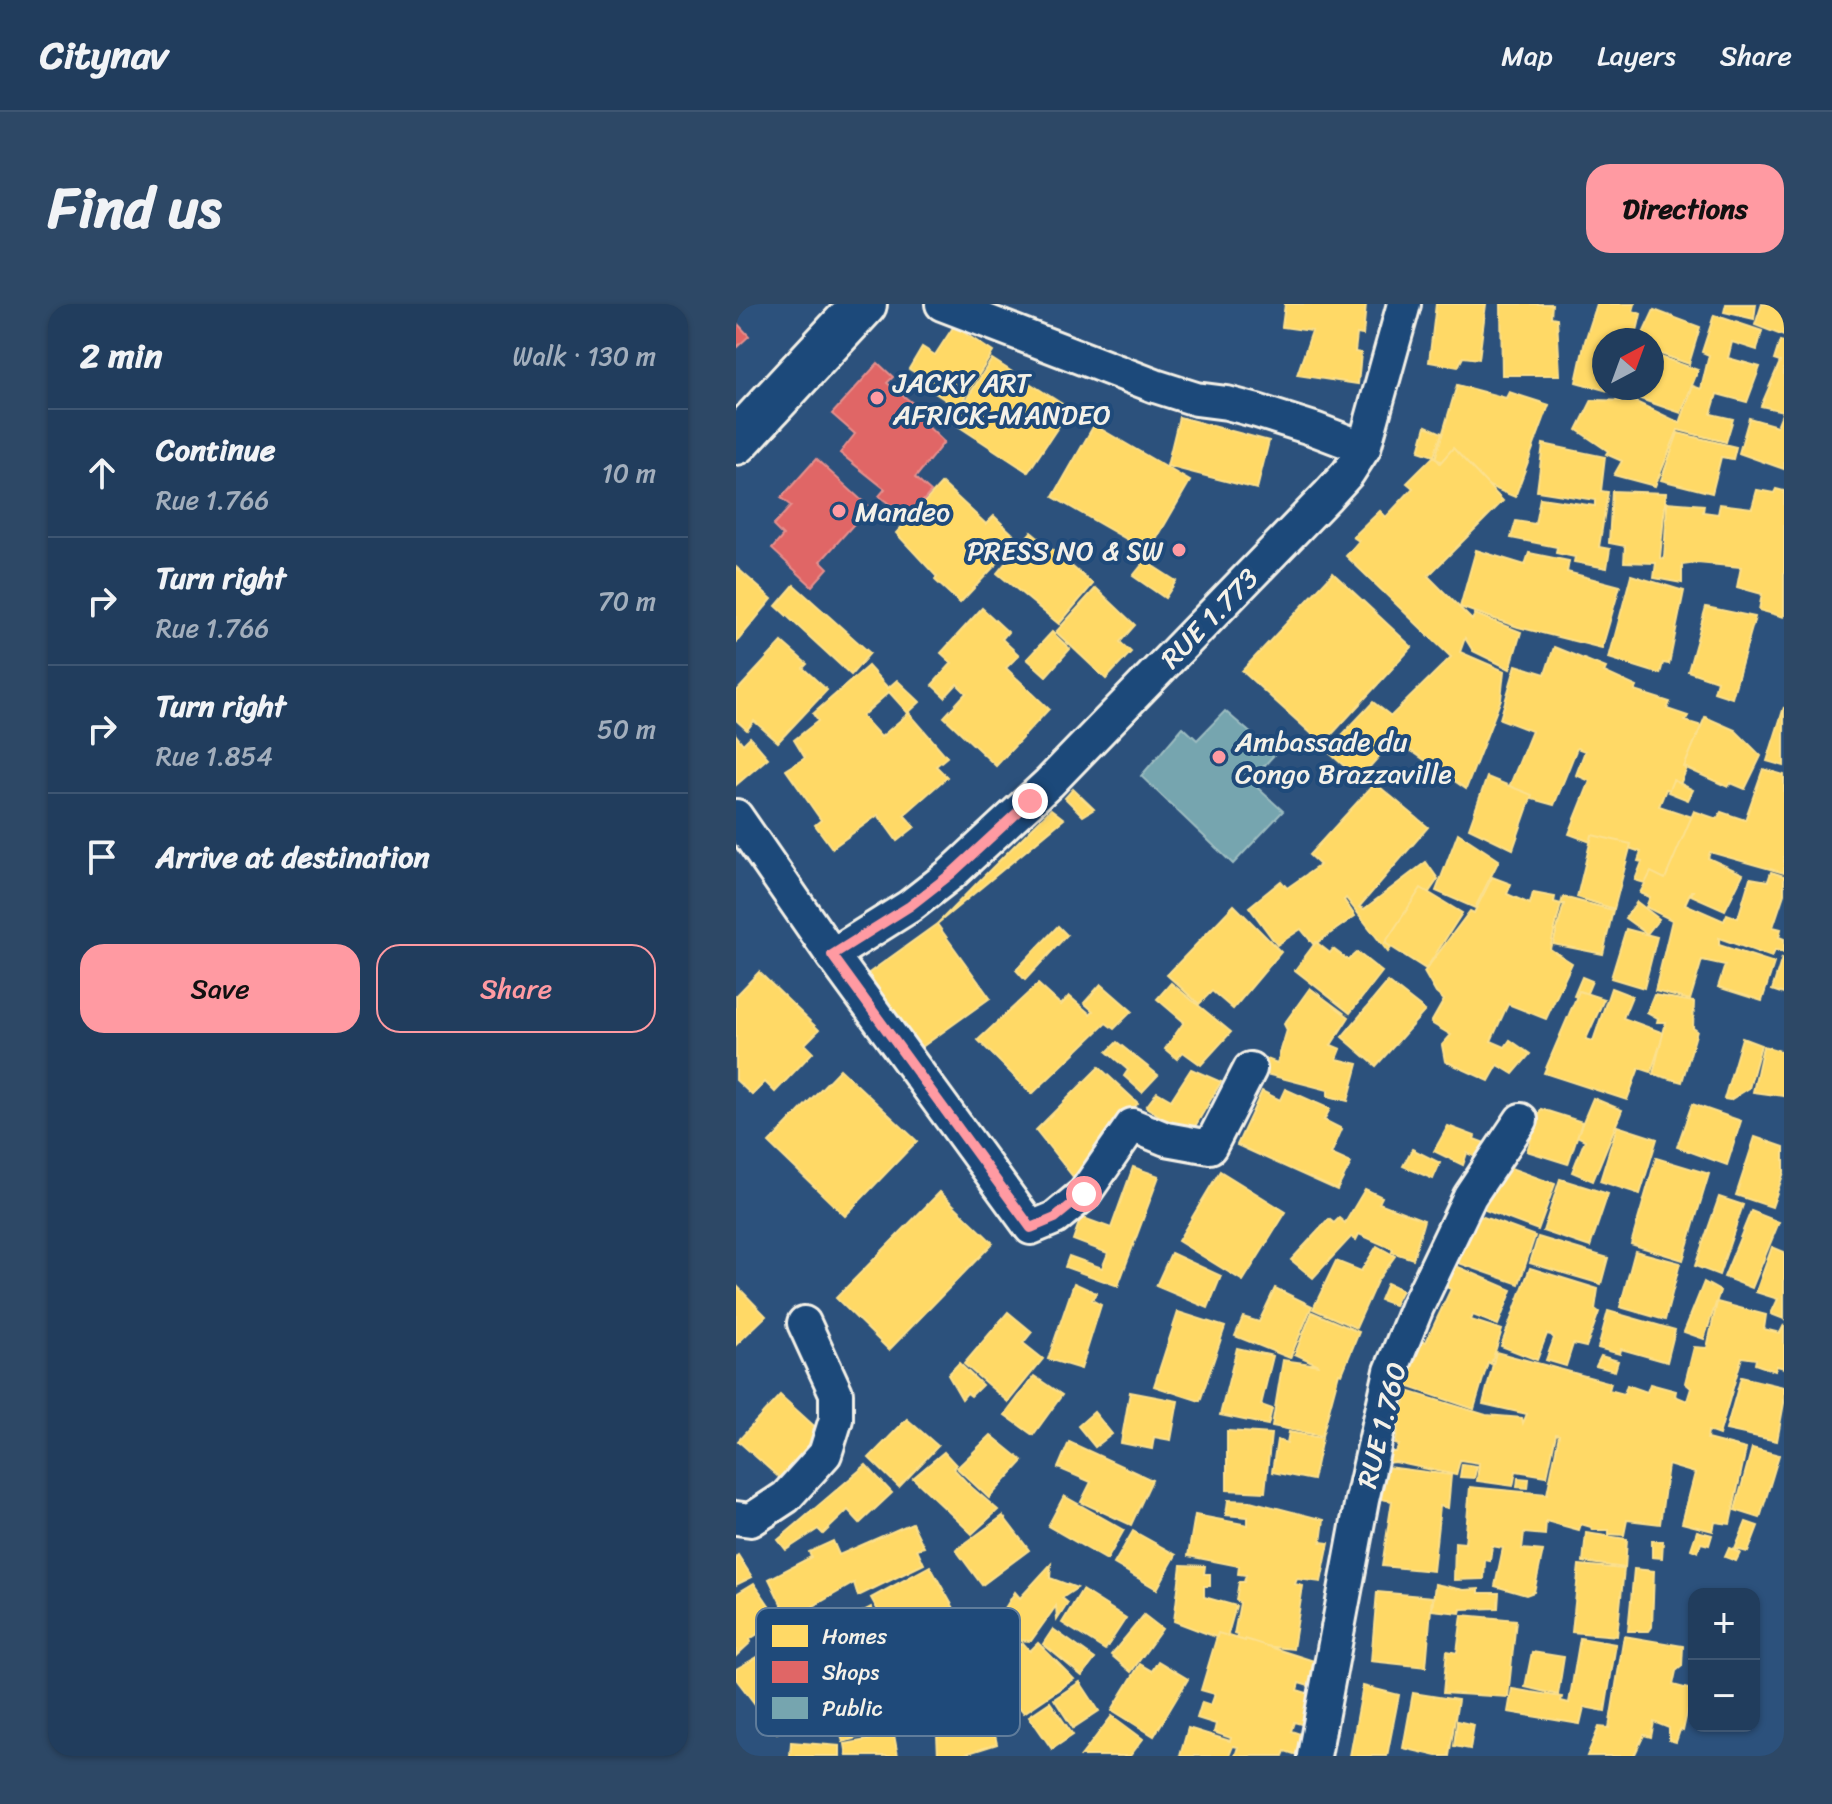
<!DOCTYPE html>
<html lang="en">
<head>
<meta charset="utf-8">
<style>
  :root { --surface:#213d5d; --page:#2d4866; --text:#f1f3f6; --muted:#a2aebc; --line:#3e5672; --accent:#ff9aa2 }
  body { margin:0; font-family:Sriracha,sans-serif; background:var(--page); color:var(--text) }
  .controls { position:absolute; right:24px; bottom:24px; display:grid; overflow:hidden; border-radius:16px; box-shadow:0 2px 6px #0004 }
  .controls button { width:72px; height:72px; display:grid; place-items:center; padding:0; border:0; border-bottom:2px solid var(--line); background:var(--surface); color:var(--text); font:40px sans-serif }
  .compass { position:absolute; left:856px; top:24px; width:72px; height:72px; border-radius:50%; background:var(--surface); box-shadow:0 2px 6px #0004; rotate:41deg }
  .stop { position:absolute; width:24px; height:24px; margin:-18px; border:6px solid #ff9aa2; border-radius:50%; background:#fff }
  .stop.end { background:#ff9aa2; border-color:#fff; box-shadow:0 2px 8px #0008 }
  .list { margin:0; padding:0; list-style:none }
  h2 { display:flex; justify-content:space-between; align-items:center; height:104px; margin:0; padding:0 32px; font-size:34px }
  h2 small { font-size:26px; font-weight:400; color:var(--muted) }
  .list li { display:grid; grid-template-columns:52px 1fr auto; gap:24px; align-items:center; box-sizing:border-box; height:128px; padding:0 32px; border-top:2px solid var(--line) }
  .list b { display:block; font-size:30px; white-space:nowrap }
  .list p { margin:0; font-size:26px; white-space:nowrap; color:var(--muted) }
  .list em { font-size:26px; font-style:normal; color:var(--muted) }
  .actions { display:flex; gap:16px; padding:24px 32px }
  .actions a { flex:1; padding:18px 0; border:2px solid var(--accent); border-radius:24px; text-align:center; font-size:28px; color:var(--accent) }
  .actions .main { background:var(--accent); color:#111 }
  .icon { flex:none; width:44px; height:44px; fill:none; stroke:currentColor; stroke-width:2; stroke-linecap:round; stroke-linejoin:round }
  .map { position:relative; flex:none; width:1048px; height:1452px; overflow:hidden; border-radius:24px }
  header { display:flex; align-items:center; gap:48px; box-sizing:border-box; height:112px; padding:0 40px; background:var(--surface); border-bottom:2px solid var(--line) }
  header strong { font-size:38px }
  nav { display:flex; gap:44px; margin-inline-start:auto; font-size:28px }
  .intro { display:flex; align-items:center; justify-content:space-between; box-sizing:border-box; height:192px; padding:0 48px }
  h1 { margin:0; font-size:56px }
  .button { padding:20px 36px; border-radius:24px; background:var(--accent); color:#111; font-size:28px; font-weight:700 }
  main { display:flex; gap:48px; padding:0 48px }
  aside { flex:1; background:var(--surface); border-radius:24px; box-shadow:0 2px 6px #0004 }
  .map>svg:first-child { display:block }
  .homes { fill:#ffd966; stroke:#fce08d; stroke-width:2 }
  .shops { fill:#e06666; stroke:#e6908d; stroke-width:2 }
  .public { fill:#76a5af; stroke:#9cbcc0; stroke-width:2 }
  .lines { fill:none; stroke-linecap:round; stroke-linejoin:round }
  .street-casing { stroke:#f4f1e8; stroke-width:38 }
  .secondary-casing { stroke:#f4f1e8; stroke-width:50 }
  .street { stroke:#1f4a7a; stroke-width:32 }
  .secondary { stroke:#1f4a7a; stroke-width:44 }
  .route { stroke:#ff9aa2; stroke-width:10 }
  .poi-dot { fill:#ff9aa2; stroke:#1f4a7a; stroke-width:3 }
  .labels { text-anchor:middle; stroke-width:8; stroke-linejoin:round; paint-order:stroke }
  .poi-label { font-size:28px; fill:#f4f1e8; stroke:#1f4a7a; text-anchor:start }
  .street-label { font-size:28px; fill:#f4f1e8; stroke:#1f4a7a }
  .key { fill:#1f4a7a; stroke:#5f7c9b; stroke-width:2 }
  .key-label { font-size:22px; fill:#f4f1e8 }
</style>
</head>
<body>
<header>
<strong>Citynav</strong>
<nav><a>Map</a><a>Layers</a><a>Share</a></nav>
</header>
<div class="intro"><h1>Find us</h1><a class="button">Directions</a></div>
<main>
<aside>
<h2>2 min<small>Walk · 130 m</small></h2>
<ul class="list">
<li><svg class="icon" aria-label="ahead" viewBox="0 0 24 24"><path d="M12 20V5M6 11l6-6 6 6"/></svg><div><b>Continue</b><p>Rue 1.766</p></div><em>10 m</em></li>
<li><svg class="icon" aria-label="right" viewBox="0 0 24 24"><path d="M7 20v-9h11M14 6l5 5-5 5"/></svg><div><b>Turn right</b><p>Rue 1.766</p></div><em>70 m</em></li>
<li><svg class="icon" aria-label="right" viewBox="0 0 24 24"><path d="M7 20v-9h11M14 6l5 5-5 5"/></svg><div><b>Turn right</b><p>Rue 1.854</p></div><em>50 m</em></li>
<li><svg class="icon" aria-label="arrive" viewBox="0 0 24 24"><path d="M6 21V4h12l-3 4 3 4H6"/></svg><div><b>Arrive at destination</b></div></li>
</ul>
<div class="actions"><a class="main">Save</a><a>Share</a></div>
</aside>
<div class="map">
<svg width="1048" height="1452" viewBox="0 0 1048 1452">
  <rect width="100%" height="100%" fill="#2c517c"/>
  <filter id="ink" filterUnits="userSpaceOnUse"><feTurbulence type="fractalNoise" baseFrequency=".0125" numOctaves="2"/><feDisplacementMap in="SourceGraphic" scale="16" xChannelSelector="R" yChannelSelector="G"/><feConvolveMatrix kernelMatrix="1 2 1 2 8 2 1 2 1" color-interpolation-filters="sRGB"/></filter>
  <g filter="url(#ink)">
    <g class="homes">
      <path d="M549,0h81l-3,31 -6,-1 -2,18 6,1 -3,31 -61,-9 15,-44 -30,-4z"/>
      <path d="M700,0h50l-7,55 -16,-2 -5,10 -29,-5z"/>
      <path d="M765,0h51l-1,13 6,1 3,57h-58z"/>
      <path d="M861,0h38l-2,7 8,3 -6,26h-31v48h25l-3,8 -50,-14 9,-41z"/>
      <path d="M990,0h30l-2,15 -30,-7z"/>
      <path d="M1026,0h22v32l-29,-11z"/>
      <path d="M918,6l46,17 -11,37 -37,-13v-11h-12z"/>
      <path d="M978,11l48,16 -5,19 -25,-8 -4,16 32,9 -13,35 -30,-8 -6,20 22,5 -7,23 -48,-12 -23,56 -41,-11 8,-14 -16,-7 2,-3 -31,-21 15,-30 42,1 46,22 13,-37 8,3 8,-34 -7,-3z"/>
      <path d="M218,22l39,26 -35,56 -38,-25 2,-6 -13,-8 13,-22 13,8z"/>
      <path d="M1044,37l4,1v127l-45,-16 10,-35 28,8 6,-15 -22,-5 19,-44 -6,-2z"/>
      <path d="M916,50l46,16 -17,43 -52,-18 2,-7h21z"/>
      <path d="M256,55l78,50 -42,63 -76,-50z"/>
      <path d="M721,81l49,13 3,-6 40,13 -34,92 -45,-19 2,-6 -37,-13z"/>
      <path d="M443,113l90,24 -12,48 -90,-23z"/>
      <path d="M358,121l96,56 -41,71 -96,-55z"/>
      <path d="M690,122l16,7 -8,23 -15,-5z"/>
      <path d="M942,129l58,14 -3,12 -12,-2 -9,36 -51,-13z"/>
      <path d="M807,140l62,13 -4,34 7,1 -9,55 11,2 -3,19 -33,-6 1,-5 -19,-4 1,-6 -46,-9 5,-17 19,3 5,-26 55,8v-6l-58,-9z"/>
      <path d="M717,144l50,53 -75,75 44,44 3,-6 46,18 -11,37 -37,-18 -8,-13 -5,14 44,19 -3,28 -35,90 -53,-37 -23,-8 -31,35 -32,-28 46,-49 18,14 60,-59 -105,-101 13,-15 -6,-4 27,-26 6,6 27,-29 -6,-5 27,-27 6,7z"/>
      <path d="M206,179l44,41 8,-8 25,24 -59,63 -25,-23 2,-3 -41,-44z"/>
      <path d="M1040,185l8,2v126l-25,-7 3,-16 -25,-7 4,-20 -44,-4 -15,2v18l-28,-5 2,-15 -32,-1 1,-16 -16,-3 3,-52 54,2 -6,65 4,1 3,-57 37,3 -1,7 15,2 2,-10 32,4 5,-18 17,3z"/>
      <path d="M295,228l62,52 -34,40 -62,-51z"/>
      <path d="M740,246l49,15 4,-12 40,8 -2,11 53,14 -18,62 -84,-21 -58,-20z"/>
      <path d="M409,257l31,20 -11,17 -32,-22z"/>
      <path d="M0,263l36,32 -36,44z"/>
      <path d="M597,269l79,74 -89,97 -81,-73z"/>
      <path d="M895,271l53,16 -15,73 -6,-1 -3,11 -51,-16z"/>
      <path d="M58,281l76,68 -19,22 -75,-69z"/>
      <path d="M360,284l39,37 -15,17 11,10 -25,27 -50,-47z"/>
      <path d="M970,303l49,10 -23,81 -18,-6 3,-11 -29,-10z"/>
      <path d="M246,304l26,24 -6,7 17,16 -13,13 43,41 -53,57 -52,-49 22,-24 -9,-9 -12,13 -13,-12 20,-22 -11,-10z"/>
      <path d="M316,328l18,17 -24,27 -19,-17z"/>
      <path d="M46,338l25,22 -4,4 24,22 -49,52 -24,-21 -7,9 -11,-10v-28z"/>
      <path d="M818,343l52,21 -2,4 33,15 -2,4 35,11 -3,7 21,7 -3,5 20,6 -28,64 -11,-2 -7,17 33,11 -23,73 -34,-10 7,-18 -4,-1 3,-9 -39,-13 -1,7 -32,-12 21,-53 -14,-6 9,-24 -8,-3 -23,57 -47,-13 25,-61 -32,-12 16,-54 29,9z"/>
      <path d="M132,362l20,22 9,-8 23,22 -12,11 -19,-21 -27,24 19,21 28,-24 38,44 -11,9 11,11 -43,38 11,12 -18,14 -19,-26 -46,33 -17,-23 6,-5 -35,-50 19,-12 -11,-18 24,-19 -5,-7z"/>
      <path d="M1048,403v59l-17,-5z"/>
      <path d="M969,413l30,13 26,26 -16,33 -14,-6 -3,4 -44,-20z"/>
      <path d="M0,431l7,9 7,-7 18,21 -32,27z"/>
      <path d="M1027,465l21,6v98l-74,-21 -2,6 35,16 -18,36 -34,-15 2,-4h-2l-6,13 39,17 3,-7 11,4 12,-40 18,3 3,-9 13,4v18l-11,33 8,2 -2,8 5,2v13l-9,-2 -3,7 -53,-19v7l55,18 -12,38 -44,-14 7,-22 -23,-5 -12,40 -35,-9 17,-71 -26,-13 4,-10 -10,-4 11,-21 14,7 29,-68 23,8 4,-7 24,8z"/>
      <path d="M751,473l45,18 -19,54 -44,-21z"/>
      <path d="M937,476l20,10 -5,10 -20,-8z"/>
      <path d="M639,479l53,44 -69,80 5,2 62,-47 12,17 -50,73 -42,-54 -2,2 11,16 -41,29 -13,-16 -24,16 -28,-38 32,-26 6,7 33,-23 -11,-10z"/>
      <path d="M337,485l21,20 -11,7 -18,-18z"/>
      <path d="M315,505l13,10 -127,105 47,-48z"/>
      <path d="M722,529l41,27 -24,48 -39,-17z"/>
      <path d="M856,531l39,9 -17,65 -37,-12z"/>
      <path d="M756,573l19,7 -4,10 23,10 3,-11 22,4 -1,5 7,2 -11,45 22,14 -26,56 -38,-15 -17,37 14,6 5,-7 20,14 -17,20 -15,-9 -9,16 -44,-20 -3,-16 9,-10 -20,-12 13,-23 -8,-7 -12,-21 46,-61 4,2z"/>
      <path d="M685,584l41,25 -36,56 -41,-26z"/>
      <path d="M827,593l50,13 -10,44 -50,-10 11,-40h-3z"/>
      <path d="M901,598l22,17 -12,15 -22,-16z"/>
      <path d="M498,601l47,47 -48,57 -21,-18 -13,13 -32,-29z"/>
      <path d="M201,620l53,74 -71,51 -53,-74z"/>
      <path d="M322,622l9,9 -42,45 -9,-10z"/>
      <path d="M890,625l31,8 -13,51 -33,-10z"/>
      <path d="M580,638l14,11 3,-4 15,11 9,-8 25,20 -32,41 -55,-43z"/>
      <path d="M1046,654l2,1v35l-12,-4z"/>
      <path d="M23,668l60,58 -14,14 8,8 -38,40 -10,-10 -13,13 -16,-15v-84z"/>
      <path d="M846,673l10,4 -8,19 -10,-4z"/>
      <path d="M652,678l37,29 -49,55 -34,-29z"/>
      <path d="M435,679l60,49 -30,33 -18,-13 -6,7 -12,-10 19,-27 -27,-23z"/>
      <path d="M302,680l23,21 8,-9 21,18 3,-3 -9,-8 17,-19 31,27 -18,18 -8,-6 -74,71 -54,-54z"/>
      <path d="M574,684l39,29 -18,28 10,4 -4,10 21,5 -10,37 -20,-5v-6l-66,-17 5,-14 10,4 10,-33 -3,-6z"/>
      <path d="M875,684l21,8 -9,22 41,15 -13,39 -12,-4 -12,32 -83,-27 35,-82 25,8 -18,40 7,2z"/>
      <path d="M918,691l40,7 -1,26 4,3 -15,51 -29,-8 13,-52h-9l1,-4 -11,-6z"/>
      <path d="M1006,734l19,7 -12,43 -19,12 -6,-1z"/>
      <path d="M381,738l41,33 -16,17 -18,-16 4,-6 -21,-18z"/>
      <path d="M1027,742l21,6v44l-31,-4z"/>
      <path d="M363,763l39,36 -64,75 -38,-48z"/>
      <path d="M104,765l77,72 -72,75 -76,-73z"/>
      <path d="M455,765l30,13 -34,58 -30,-18 3,-6 -14,-9 11,-15 14,8z"/>
      <path d="M549,785l45,20 -6,11 18,9 -11,25 20,9 -14,27 -100,-45 25,-54 18,9z"/>
      <path d="M857,794l29,12 -29,71 -21,-9 13,-32 -8,-4z"/>
      <path d="M956,800l49,17 -14,44 -50,-18z"/>
      <path d="M805,805l41,13 -14,42 -41,-13z"/>
      <path d="M712,822l27,10 -1,3 11,4 -7,15 -11,-5 -4,12 -29,-14z"/>
      <path d="M881,822l40,13 -17,55 -40,-13z"/>
      <path d="M1019,833l29,10v25l-12,35 -36,-12z"/>
      <path d="M676,845l28,14 -7,16 -30,-13z"/>
      <path d="M920,854l53,16 -26,86 -52,-16z"/>
      <path d="M758,858l61,22 -17,46 -61,-23z"/>
      <path d="M397,863l26,9 -41,110 -53,-19 4,-11 33,12 6,-15 -35,-13 8,-23 30,11z"/>
      <path d="M484,867l66,41 -43,69 -65,-40z"/>
      <path d="M824,875l48,15 -18,53 -47,-16z"/>
      <path d="M629,885l17,8 -3,6 45,17 -11,39 -21,-7 1,-3 -34,-15 -3,6 -5,-3 -38,41 -22,-18 38,-41 5,4 5,-5 6,5z"/>
      <path d="M204,888l53,51 -104,107 -53,-52z"/>
      <path d="M983,893l24,8 -24,70 -24,-9z"/>
      <path d="M731,907l68,25 -16,48 -69,-24z"/>
      <path d="M1015,907l28,11 -27,66 -28,-11z"/>
      <path d="M802,933l70,21 -7,26 -71,-21z"/>
      <path d="M641,942l18,10 -18,25 -21,47 -43,-19 23,-48 25,10z"/>
      <path d="M1036,943l12,5v67l-13,-5 7,-15 -22,-7z"/>
      <path d="M899,947l45,12 -15,57 -45,-13z"/>
      <path d="M435,949l50,23 -13,32 -52,-22z"/>
      <path d="M713,959l63,27 -14,35 -25,-10 -2,5 31,10 -11,34 -3,-2 -14,47 -80,-27 17,-46 15,6 25,-53 -12,-5z"/>
      <path d="M794,964l68,21 -3,20 4,3 -13,35 -13,-3 -7,22 -20,-6 8,-22 -3,-3 -4,-1 -10,26 -36,-14z"/>
      <path d="M968,978l16,9 -16,48 -20,-7z"/>
      <path d="M338,979l22,10 -4,7 9,5 -20,64 -33,-10z"/>
      <path d="M651,979l15,7 -8,15 -14,-5z"/>
      <path d="M0,981l30,31 -30,29z"/>
      <path d="M539,984l37,18 -22,52 -55,-22 8,-19 16,5z"/>
      <path d="M981,998l49,13 -2,14 16,4 4,-8v43l-7,-2 -2,5 -20,-7 1,-5 -14,-2 -23,78 -11,-4 -1,8 39,10 -16,75 -15,-2 -2,9 -31,-8 13,-50 -27,-8 -8,59 -33,-4 -3,15 -15,-1v-4h-17l-1,-3 -10,-3 -2,6 -33,-9 -1,14 -21,-2 -2,16 21,2 -9,41 -8,3 -31,-9 8,-38 -11,-2 -2,15 -5,-1 -1,19 -30,1 1,-38 10,1 5,-56 77,7 12,-59 -3,-1 -9,42 -31,-5 -3,15 -36,-5 2,-18 -19,-3 -4,15 -61,-13 -9,1v-11h10l3,-7 -4,-1 12,-53 79,24 36,3 1,5 4,-9 -44,-10 13,-52 115,31 -2,7 15,4 3,-9 20,7 3,-8 26,7 -1,5 12,5 4,-13 -6,-5 9,-36 13,1z"/>
      <path d="M872,1007l67,19 -8,32 -46,-13 -1,5 -22,-6z"/>
      <path d="M272,1008l24,20 -9,11 20,16 -35,43 -44,-38z"/>
      <path d="M442,1008l47,15 -25,74 -46,-15z"/>
      <path d="M576,1008l47,20 -17,42 -3,-1 -17,63 -50,-10 11,-66 36,5 -24,-11z"/>
      <path d="M501,1044l36,8 -12,49 11,4 -4,16 -48,-10z"/>
      <path d="M865,1052l17,5 -3,10 -19,-5z"/>
      <path d="M223,1059l23,22 -11,11 -4,-3 -5,6 -14,-24z"/>
      <path d="M298,1072l28,19 -29,40 -28,-20z"/>
      <path d="M1005,1073l43,10v16l-7,38 -51,-11z"/>
      <path d="M394,1088l48,9 -7,39 -17,-3 -2,12 -31,-6z"/>
      <path d="M44,1091l43,39 -41,46 -44,-39z"/>
      <path d="M358,1108l18,22 -17,13 -17,-21z"/>
      <path d="M171,1115l31,27 -39,41 -30,-29z"/>
      <path d="M491,1127l44,3 -6,58 -38,-2z"/>
      <path d="M553,1128l33,6 -9,42 -41,-8 5,-32 10,3z"/>
      <path d="M255,1131l32,26 -34,37 -32,-30z"/>
      <path d="M333,1138l83,38 -21,45 -50,-23 10,-20 -33,-14z"/>
      <path d="M1016,1144l27,7 -19,63 -25,-8z"/>
      <path d="M208,1148l12,13 -3,3 17,18 28,24 -26,24 -59,-56z"/>
      <path d="M726,1160l15,2 -3,12 -14,-1z"/>
      <path d="M130,1161l26,28 -32,30 -12,-13 -25,24 -5,-5 -32,21 -8,-10z"/>
      <path d="M651,1163l64,8 -3,33 -8,-2 -7,65 -51,-5 10,-65 -11,-2z"/>
      <path d="M782,1174l11,1 -1,9 -11,-1z"/>
      <path d="M328,1192l60,34 -17,30 -59,-34z"/>
      <path d="M492,1196l22,1 74,19 -3,22 8,1 -8,39 -24,-3 -2,5 8,2 -10,63 -57,-6 1,-8 -3,-1 6,-31 -4,-3 3,-18h5l2,-7 -8,-1 1,-8 -51,-10 7,-41 53,10v-8l-22,-2z"/>
      <path d="M267,1212l26,34 -47,35 -26,-35z"/>
      <path d="M1010,1218l12,4 -10,26 -13,-3z"/>
      <path d="M176,1219l12,24 -7,2 7,15 -66,32 -4,-13 -65,37 -20,-41 42,-22 -2,-5 24,-11 6,14z"/>
      <path d="M397,1227l43,24 -19,34 -43,-25z"/>
      <path d="M961,1227l15,4 -3,10 -8,-2 -3,9 -7,-3z"/>
      <path d="M850,1229l41,6 -2,29 -42,-6z"/>
      <path d="M916,1237h11l-1,17 -10,-1z"/>
      <path d="M993,1244l11,5 -4,8 -11,-4z"/>
      <path d="M2,1251l14,22 -16,8v-28z"/>
      <path d="M315,1260l-1,14 27,10 -15,10 6,5 -11,17 -1,-14 -25,35 -14,-1 -18,-22 16,-26 5,6z"/>
      <path d="M445,1261l24,1 -1,8h6v12h-6v11l32,9 -10,35 -52,-20z"/>
      <path d="M843,1261l45,4 -7,67 -45,-4z"/>
      <path d="M194,1262l42,74 -59,33 -42,-75z"/>
      <path d="M898,1265l20,2 -2,56 -3,4h-21z"/>
      <path d="M18,1279l25,37 -29,19 1,3 -15,14v-62z"/>
      <path d="M699,1280l29,6 15,-1v4h20l-1,15 -37,1 -1,4 -28,-3z"/>
      <path d="M346,1286l44,28 -21,32 -43,-27z"/>
      <path d="M641,1288l55,5 -6,70 -55,-6z"/>
      <path d="M135,1303l30,53 -15,9 -30,-54z"/>
      <path d="M408,1311l18,14 -31,43 -20,-17z"/>
      <path d="M726,1311l54,5 -8,77 -65,-4 4,-42 10,2z"/>
      <path d="M317,1325l42,30 -13,17 -39,-32z"/>
      <path d="M482,1329l27,8v-2l78,25 -8,24 -16,-5 -2,7 23,7 -5,31 -21,-6 -3,9 12,4 -6,20 -12,-4 -2,5h-48l3,-9 -5,-1 -4,10h-49l8,-28 42,13 1,-3 -17,-6 2,-8 -19,-6 5,-16 9,3 4,-11 -14,-4z"/>
      <path d="M888,1332l59,10 -1,20 -6,5 -3,14 19,5 -9,41 -3,-1 -4,12 -7,-2v-12l-15,-6 -3,15 -7,-2 -10,21h-47l12,-29 10,1z"/>
      <path d="M844,1334l36,6 -11,67 -21,-4 -4,17 -72,-12 4,-23 50,8 -1,4 8,2z"/>
      <path d="M287,1339l7,8 8,-8 36,36 -50,34 -21,-27 1,-5 -9,-24z"/>
      <path d="M32,1347l39,66 -30,16 -41,-54v-10z"/>
      <path d="M796,1348l32,5 -6,38 -33,-8z"/>
      <path d="M422,1357l30,18 -34,57 -42,-26 28,-46 12,7z"/>
      <path d="M344,1378l19,29 -26,17 -19,-29z"/>
      <path d="M627,1382l36,9 -12,61h-37z"/>
      <path d="M677,1389l45,7 -9,56h-12l-34,-8z"/>
      <path d="M120,1396l10,35 -23,7 -11,-35z"/>
      <path d="M314,1398l23,33 -21,14 -23,-33z"/>
      <path d="M376,1412l31,23 -13,17h-49z"/>
      <path d="M255,1414l6,26 -38,12h-21l-1,-22z"/>
      <path d="M721,1417l17,4 -4,24 -16,-3z"/>
      <path d="M158,1431l4,21h-51l-2,-12z"/>
      <path d="M55,1438l49,4v10h-50z"/>
    </g>
    <g class="shops">
      <path d="M0,18l13,14 -13,12z"/>
      <path d="M142,59l15,14 -6,6 32,25 -5,5 30,29 -29,36 16,14 -22,25 -15,-13 -2,2 -13,-10 6,-7 -45,-36 15,-19 -23,-20z"/>
      <path d="M80,155l53,48 -48,54 7,7 -16,18 -40,-37 11,-13 -10,-10 18,-20 -10,-8z"/>
    </g>
    <path class="public" d="M489,407l50,43 -25,27 33,30 -50,53 -92,-88 42,-49 14,13z"/>
    <g class="lines">
      <defs>
        <g id="street">
          <path d="M206,0l213,82 41,13 31,4 30,8 57,18 50,19 40,-144"/>
          <path d="M0,512l96,139 199,273 24,-10 29,-24 48,-69 34,14 44,8 40,-78"/>
          <path d="M96,651l78,-49 41,-32 98,-91 278,-287 21,-23 16,-25"/>
          <path d="M0,1214l15,2 35,-23 39,-43 11,-35v-26l-32,-70"/>
          <path d="M578,1452l48,-256 29,-129 26,-64 53,-111 51,-76"/>
        </g>
        <path id="secondary" d="M0,138l128,-138"/>
      </defs>
      <use href="#street" class="street-casing"/>
      <use href="#secondary" class="secondary-casing"/>
      <use href="#street" class="street"/>
      <use href="#secondary" class="secondary"/>
    </g>
  </g>
  <g class="lines" filter="url(#ink)">
    <path class="route" d="M294,497l-79,73 -41,32 -78,49 199,273 24,-10 29,-24"/>
  </g>
  <g class="poi-dot">
    <circle cx="141" cy="94" r="8"/>
    <circle cx="103" cy="207" r="8"/>
    <circle cx="443" cy="246" r="8"/>
    <circle cx="483" cy="453" r="8"/>
  </g>
  <g class="labels">
    <g class="poi-label">
      <text x="157" y="88">JACKY ART<tspan x="157" dy="32">AFRICK-MANDEO</tspan></text>
      <text x="119" y="217">Mandeo</text>
      <text x="427" y="256" text-anchor="end">PRESS NO &amp; SW</text>
      <text x="499" y="447">Ambassade du<tspan x="499" dy="32">Congo Brazzaville</tspan></text>
    </g>
    <g class="street-label">
      <text transform="translate(473 314) rotate(-46)" y="10">RUE 1.773</text>
      <text transform="translate(645 1121) rotate(-76)" y="10">RUE 1.760</text>
    </g>
  </g>
  <rect x="20" y="1304" width="264" height="128" rx="12" class="key"/>
  <rect x="36" y="1321" width="36" height="22" fill="#ffd966"/>
  <rect x="36" y="1357" width="36" height="22" fill="#e06666"/>
  <rect x="36" y="1393" width="36" height="22" fill="#76a5af"/>
  <g class="key-label">
    <text x="86" y="1340">Homes</text>
    <text x="86" y="1376">Shops</text>
    <text x="86" y="1412">Public</text>
  </g>
</svg>
<div class="controls">
<button>+</button>
<button>−</button>
</div>
<svg class="compass" viewBox="-18 -18 36 36"><path d="M0-13l5 13h-10z" fill="#e53935"/><path d="M0 13l5-13h-10z" fill="#a2aebc"/></svg>
<div class="stop" style="left:348px;top:890px"></div>
<div class="stop end" style="left:294px;top:497px"></div>
</div>
</main>
</body>
</html>
